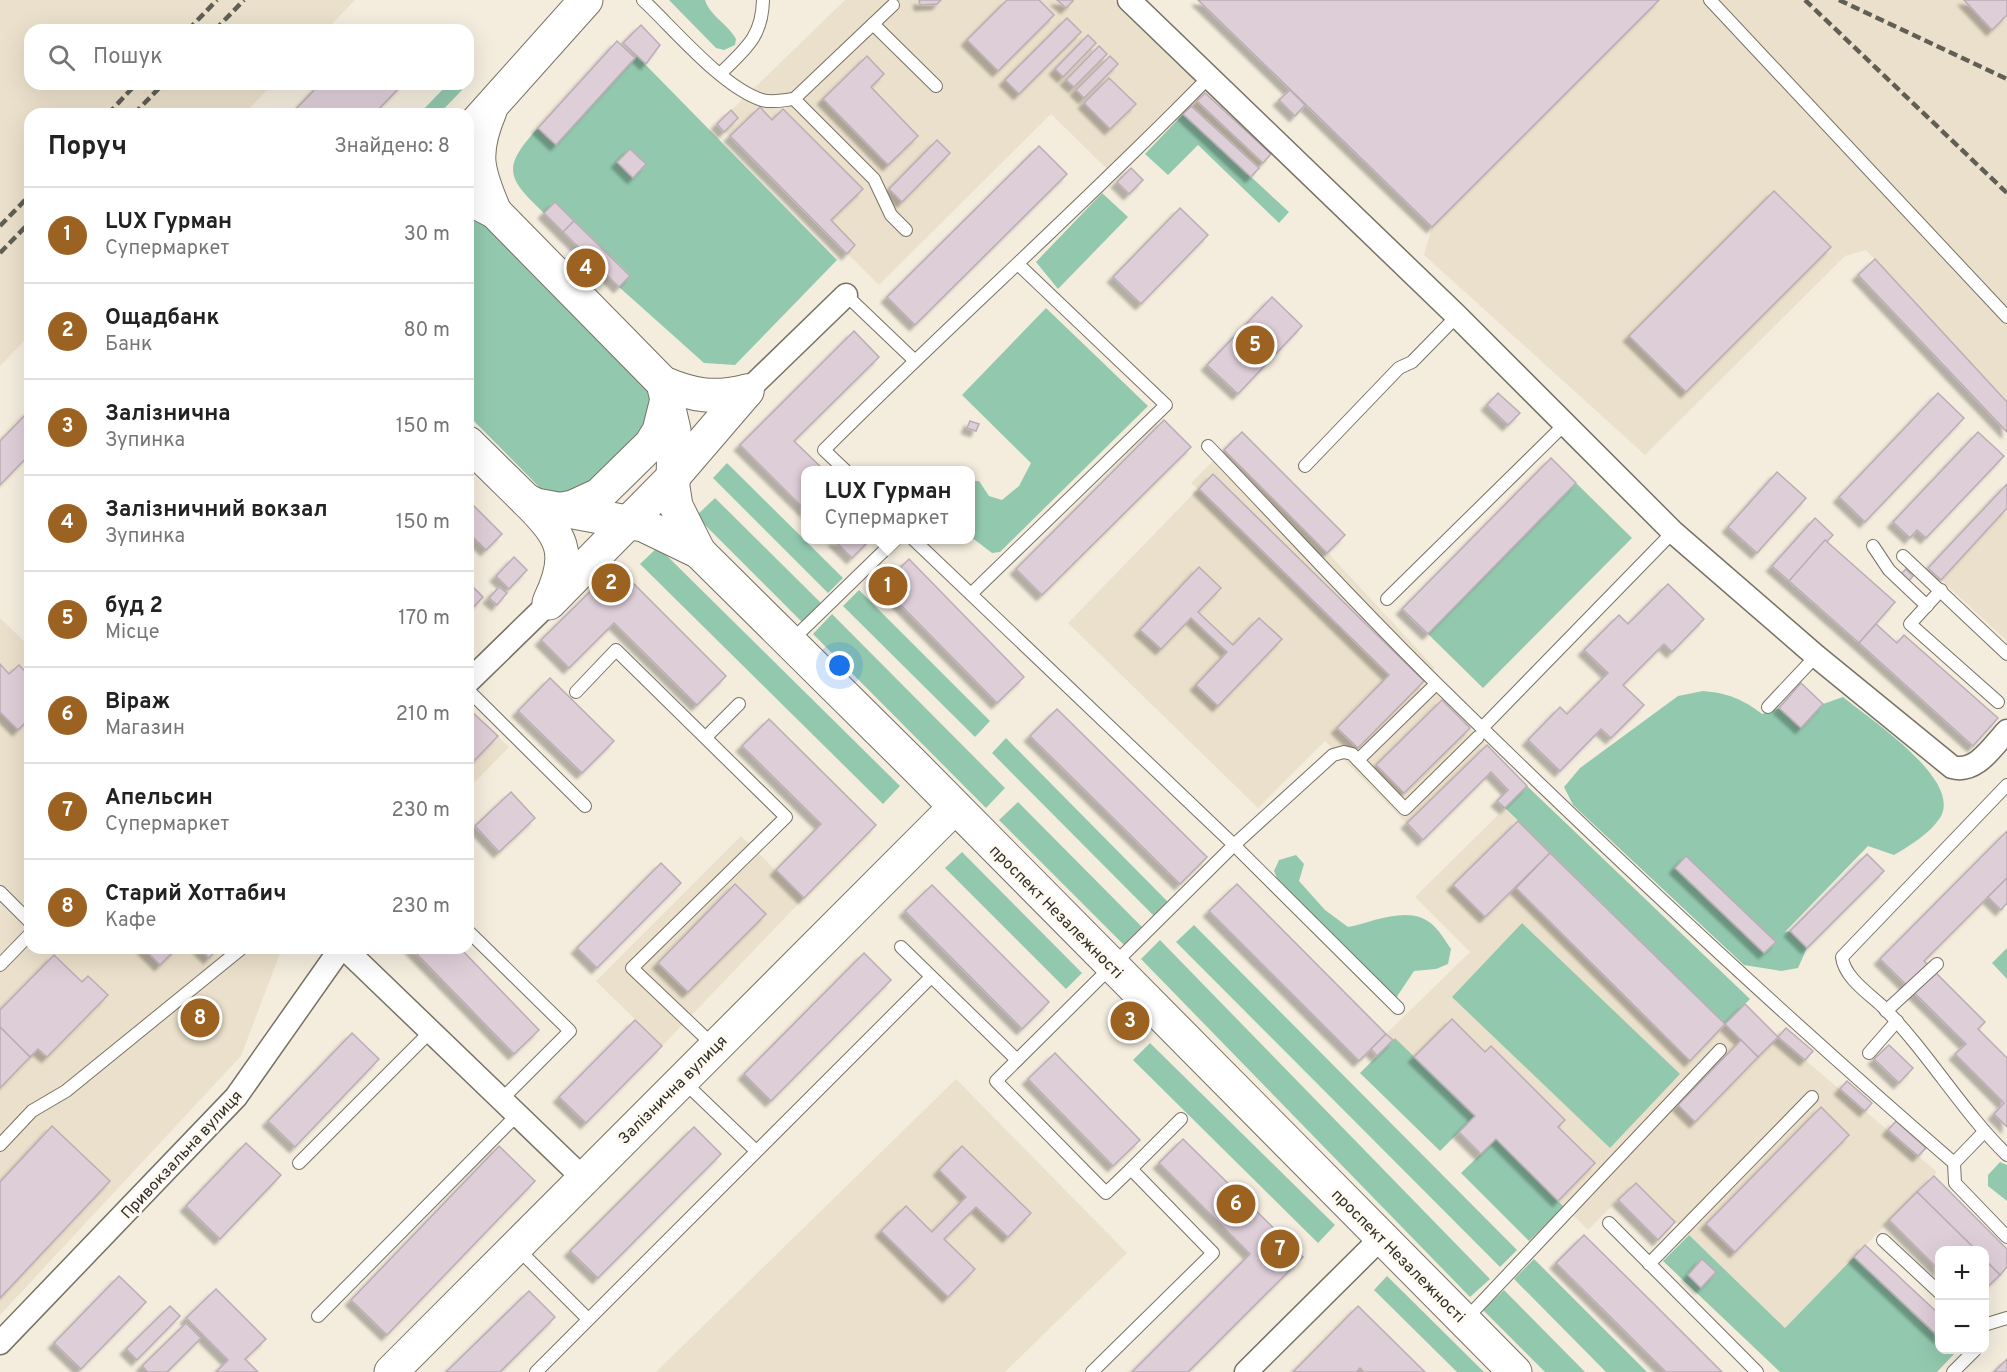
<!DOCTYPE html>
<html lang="uk">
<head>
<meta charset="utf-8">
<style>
  :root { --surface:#fff; --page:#f2f2f2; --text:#222; --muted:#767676; --line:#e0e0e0; --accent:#9c6222 }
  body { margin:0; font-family:Overpass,sans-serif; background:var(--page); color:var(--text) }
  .controls { position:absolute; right:18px; bottom:18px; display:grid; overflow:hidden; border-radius:12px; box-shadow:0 6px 24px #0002 }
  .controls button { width:54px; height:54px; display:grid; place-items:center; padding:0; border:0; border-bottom:2px solid var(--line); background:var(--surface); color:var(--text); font:30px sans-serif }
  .you { position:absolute; left:840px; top:666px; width:21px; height:21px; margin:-15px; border:4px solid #fff; border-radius:50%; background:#1a73e8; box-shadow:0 0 0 9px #1a73e833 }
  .badge { display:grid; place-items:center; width:39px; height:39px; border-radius:50%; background:var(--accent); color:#fff; font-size:20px; font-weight:700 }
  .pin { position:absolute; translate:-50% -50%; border:3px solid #fff; box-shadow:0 2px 6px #0006 }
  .popup { position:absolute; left:801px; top:466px; width:174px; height:78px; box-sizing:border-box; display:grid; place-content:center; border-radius:12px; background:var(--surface); filter:drop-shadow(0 2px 4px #0005); font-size:20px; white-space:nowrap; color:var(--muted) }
  .popup b { font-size:22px; color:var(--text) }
  .popup::after { content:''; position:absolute; left:50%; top:100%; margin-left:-12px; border:12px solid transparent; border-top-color:var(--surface) }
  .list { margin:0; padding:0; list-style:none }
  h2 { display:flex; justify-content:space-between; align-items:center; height:78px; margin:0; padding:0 24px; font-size:26px }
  h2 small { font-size:20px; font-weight:400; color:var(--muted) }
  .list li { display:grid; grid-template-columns:39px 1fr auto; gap:18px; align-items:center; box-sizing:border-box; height:96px; padding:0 24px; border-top:2px solid var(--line) }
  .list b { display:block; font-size:22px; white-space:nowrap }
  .list p { margin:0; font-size:20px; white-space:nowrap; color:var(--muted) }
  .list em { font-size:20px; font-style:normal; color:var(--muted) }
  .icon { flex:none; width:33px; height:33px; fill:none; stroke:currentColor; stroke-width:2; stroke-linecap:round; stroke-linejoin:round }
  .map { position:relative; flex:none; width:2007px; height:1372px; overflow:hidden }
  .search { position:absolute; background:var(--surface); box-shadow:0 6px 24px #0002; left:24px; top:24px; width:450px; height:66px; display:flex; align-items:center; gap:15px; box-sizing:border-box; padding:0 21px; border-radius:18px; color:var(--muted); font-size:22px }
  .panel { position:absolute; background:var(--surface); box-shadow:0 6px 24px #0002; left:24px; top:108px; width:450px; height:846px; border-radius:18px }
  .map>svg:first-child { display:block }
  .built { fill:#ebe0cb }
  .green { fill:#92c9ae; fill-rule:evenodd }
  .building { fill:#deced8; stroke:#bbacb5; stroke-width:1.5; filter:url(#shadow) }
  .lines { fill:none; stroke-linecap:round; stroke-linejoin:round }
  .lane-casing { stroke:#787265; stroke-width:14 }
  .street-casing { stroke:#787265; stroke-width:25 }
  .secondary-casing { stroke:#787265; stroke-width:35 }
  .primary-casing { stroke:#787265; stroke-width:35 }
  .lane { stroke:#fff; stroke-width:12 }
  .street { stroke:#fff; stroke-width:22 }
  .secondary { stroke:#fff; stroke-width:33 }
  .primary { stroke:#fff; stroke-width:33 }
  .rail { stroke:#615e56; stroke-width:4.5; stroke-dasharray:9 4.5; stroke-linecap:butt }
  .labels { text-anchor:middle; stroke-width:6; stroke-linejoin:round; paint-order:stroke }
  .street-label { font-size:16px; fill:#302e28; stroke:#fffaf1 }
</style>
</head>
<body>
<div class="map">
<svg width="2007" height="1372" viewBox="0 0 2007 1372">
  <defs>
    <filter id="shadow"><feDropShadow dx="-5.5" dy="5.5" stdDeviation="1.5" flood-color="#0004"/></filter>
  </defs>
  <rect width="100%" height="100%" fill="#f4edde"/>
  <g class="built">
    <path d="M0,0h355l-29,30h-296v54h243l-29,30h-214v221l-30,31z"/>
    <path d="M845,0h269l157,154 -20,23 -80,-73 -64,65 -56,-55 -172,171 -162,-161z"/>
    <path d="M1198,0h809v402l-141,-152 -21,6 -200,199 -221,-200 8,-28 -126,-122 -11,11 -16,-16 10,-11z"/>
    <path d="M1242,432l103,103 -17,18 107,115 -11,13 103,105 -22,23 253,247 20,-19 159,135 -152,156 -150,-145 -47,47 -193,-192 -2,2 -7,-6 84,-82 -55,-55 89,-88 -7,-8 11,-11 -17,-17 -68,67 -98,-99 -67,67 -190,-185 130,-134 -7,-6z"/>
    <path d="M2007,508v133l-66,-61z"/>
    <path d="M0,618l30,29v301h252l-41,108 -241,259z"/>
    <path d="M470,710l39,37 -41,42v-78z"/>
    <path d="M741,836l63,62 -142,148 -66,-65z"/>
    <path d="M956,1079l171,174 -122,119h-349z"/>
  </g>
  <g class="green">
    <path d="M669,0h36c5,16 23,24 31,39l-1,6 -11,5 -8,-2z"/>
    <path d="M637,56l200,204 -102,105 -31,-2 -85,-76 11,-12 -75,-73 -11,11c-37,-35 -43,-45 -6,-85l18,17z"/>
    <path d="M448,84h8l6,6 -23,24h-20z"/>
    <path d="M1183,114l106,98 -10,11 -81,-78 -30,30 -23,-21z"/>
    <path d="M1102,193l26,24 -70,72 -22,-27z"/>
    <path d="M473,217l11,6 165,164 5,35 -75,73 -35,-3 -76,-77v-197z"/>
    <path d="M1046,308l102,98 -148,146 -8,1 -21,-16v-56h8l10,15 13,4 17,-14 12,-23 -69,-68z"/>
    <path d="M727,463l116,115 -15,15 -115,-115z"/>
    <path d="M1576,483l56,55 -149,150 -55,-54z"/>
    <path d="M715,498l106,105 -19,19 -106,-106z"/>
    <path d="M658,547l242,239 -17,18 -243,-240z"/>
    <path d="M859,590l131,131 -15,16 -132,-131z"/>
    <path d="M832,614l173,174 -19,20 -173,-174z"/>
    <path d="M1703,691c24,2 40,8 59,23l17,-6 22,20 22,-24 20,-7c25,21 121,83 97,121 -11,16 -29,27 -46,37l-26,-9 -83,86 5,-1 17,17 -9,20 -17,3 -37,-6 -171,-160 -9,-18 16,-19 98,-72zM1686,856l89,86 -10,11 -90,-85z"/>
    <path d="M1006,738l162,164 -14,14 -162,-163z"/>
    <path d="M1527,786l223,213 -25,25 -220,-216z"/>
    <path d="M1018,802l124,125 -18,18 -125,-125z"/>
    <path d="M962,852l120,121 -16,16 -121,-121z"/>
    <path d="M1296,855l8,9 -5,17 26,29 23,17c25,-5 64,-24 86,-1 7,7 12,16 17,23l-3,15 -12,5 -22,2 -18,27 -116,-113 -6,-14 5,-11z"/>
    <path d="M1522,923l158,151 -70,74 -158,-151z"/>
    <path d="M1194,925l323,325 -17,17 -324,-325z"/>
    <path d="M1160,940l330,339 -20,18 -329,-338z"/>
    <path d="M2007,948v31l-15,-16z"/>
    <path d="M1395,1038l80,78 -35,35 -80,-78z"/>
    <path d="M1150,1043l185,182 -17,18 -185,-183z"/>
    <path d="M1496,1139l68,68 -35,34 -68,-68z"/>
    <path d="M2000,1162l7,3v36l-19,-15v-11z"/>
    <path d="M1689,1235l96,93 69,-71 85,81 1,12h12l3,3 -18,19h-157l-117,-111z"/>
    <path d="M1534,1259l113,113h-41l-92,-93z"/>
    <path d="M1387,1276l97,96h-27l-83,-82z"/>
    <path d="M1504,1290l81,82h-40l-62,-62z"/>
  </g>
  <g class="building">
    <path d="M919,0h22l-4,4 -17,1z"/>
    <path d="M1007,0h32l15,15 -56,56 -31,-31z"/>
    <path d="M1057,0h15l1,1 -7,7z"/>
    <path d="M1198,0h461l-227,227z"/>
    <path d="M1964,0h43v15l-15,15z"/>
    <path d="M1067,18l14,14 -62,62 -14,-14z"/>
    <path d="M641,25l19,20 -14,19 -23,-21z"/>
    <path d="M1088,35l8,8 -33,34 -8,-8z"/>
    <path d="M617,41l18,17 -79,87 -18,-17z"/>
    <path d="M1099,46l8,8 -33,33 -8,-7z"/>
    <path d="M867,56l17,18 -13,13 47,49 -30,29 -65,-66z"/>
    <path d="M1110,56l8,8 -34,34 -8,-8z"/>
    <path d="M1109,78l27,26 -26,25 -26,-26z"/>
    <path d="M320,84h83l-29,30h-11l-4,-4 -4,4h-64z"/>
    <path d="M1290,90l15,15 -10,11 -16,-16z"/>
    <path d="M1205,93l66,61 -8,9 -66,-62z"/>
    <path d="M1191,106l68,62 -8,9 -68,-63z"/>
    <path d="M760,107l12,13 11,-11 80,80 -32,31 24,25 -8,9 -117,-118z"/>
    <path d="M731,110l7,8 -14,14 -7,-8z"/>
    <path d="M937,140l13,13 -48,49 -13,-13z"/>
    <path d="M1039,146l28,28 -152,151 -28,-28z"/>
    <path d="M630,149l16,15 -13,14 -16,-16z"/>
    <path d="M1131,168l12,12 -14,14 -12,-12z"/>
    <path d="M1774,191l57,56 -145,145 -57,-56z"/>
    <path d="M555,202l19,19 -11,11 -19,-19z"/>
    <path d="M1180,208l28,27 -67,69 -28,-27z"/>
    <path d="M574,221l56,55 -11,11 -56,-55z"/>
    <path d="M1875,259l132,143v30l-149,-157z"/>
    <path d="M1272,297l30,29 -64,68 -31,-29z"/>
    <path d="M854,331l25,26 -85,84 30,29h-18v41l-66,-66z"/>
    <path d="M1498,393l22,20 -12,12 -21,-20z"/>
    <path d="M1938,393l26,25 -99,104 -26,-25z"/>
    <path d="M30,410v44l-30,31v-44z"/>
    <path d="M1164,420l27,27 -149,148 -26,-26z"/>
    <path d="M970,421l9,3 -3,7 -9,-3z"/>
    <path d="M1242,432l103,103 -18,18 -103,-103z"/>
    <path d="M1978,432l26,24 -78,82 -9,-8 -7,8 -17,-16z"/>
    <path d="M1551,458l25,25 -148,151 -26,-25z"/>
    <path d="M1777,472l29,26 -49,55 -29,-26z"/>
    <path d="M1213,474l211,207 -66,67 -21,-20 52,-53 -190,-186z"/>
    <path d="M2007,484v24l-66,72 -13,-12z"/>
    <path d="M468,500l34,34 -16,16 -18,-18z"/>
    <path d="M1815,518l18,17 -44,46 -17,-15z"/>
    <path d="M834,540h36l-18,18z"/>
    <path d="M1825,540l70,62 -36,41 -70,-62z"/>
    <path d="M514,557l13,13 -18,19 -13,-13z"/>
    <path d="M909,559l115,118 -27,26 -115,-117z"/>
    <path d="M616,566l110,110 -29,29 -83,-82 -45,45 -28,-28z"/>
    <path d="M1199,567l22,21 -23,24 35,33 26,-27 23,21 -64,67 -22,-21 31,-33 -36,-34 -30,31 -21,-19z"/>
    <path d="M1906,569l7,7 -5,6 -8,-7z"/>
    <path d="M468,582l15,15 -15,16z"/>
    <path d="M1668,584l36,35 -32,33 -8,-8 -41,41 21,20 -33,33 -10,-9 -41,42 -32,-31 32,-33 7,7 41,-41 -24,-23 35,-35 9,9z"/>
    <path d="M499,587l8,6 -10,12 -8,-7z"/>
    <path d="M1876,624l21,19 7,-8 94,83 -25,28 -114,-103z"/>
    <path d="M0,664l9,10 10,-9 11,11v42l-12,12 -18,-18z"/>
    <path d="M550,678l64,63 -32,32 -64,-62z"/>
    <path d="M1801,683l22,21 -22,24 -22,-20z"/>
    <path d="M1442,700l28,28 -66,65 -28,-28z"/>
    <path d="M1057,709l150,148 -27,27 -150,-148z"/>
    <path d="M470,710l28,26 -29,30 -1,-55z"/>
    <path d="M769,719l107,106 -72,73 -28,-28 45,-46 -79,-78z"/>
    <path d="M1487,745l40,41 -22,22 -8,-7 11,-11 -17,-18 -68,68 -16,-17z"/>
    <path d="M511,792l24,26 -36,34 -24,-26z"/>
    <path d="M1518,821l32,32 -65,64 -32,-32z"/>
    <path d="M2007,831v47l-83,83 61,61 -7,7 29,29v69l-13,-13 10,-11 -49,-49 11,-10 -86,-85z"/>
    <path d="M1550,853l175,171 -35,37 -174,-173z"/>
    <path d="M1867,854l17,17 -77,77 -17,-17z"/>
    <path d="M1686,856l90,86 -12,11 -89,-85z"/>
    <path d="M661,863l20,20 -84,85 -20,-20z"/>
    <path d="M2007,878v25l-6,7 -13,-13z"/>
    <path d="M735,884l31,30 -78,78 -30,-29z"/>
    <path d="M1237,884l149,150 -27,27 -150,-150z"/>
    <path d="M932,885l117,117 -27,27 -117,-118z"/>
    <path d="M143,948h34l-17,17z"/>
    <path d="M199,948h19l-9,10z"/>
    <path d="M411,948h49l79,82 -25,24z"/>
    <path d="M864,953l27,27 -120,121 -27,-27z"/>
    <path d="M54,955l28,27 6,-6 20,19 -61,62 -9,-8 -8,8 -30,-30v-17z"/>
    <path d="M1745,1004l33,33 -20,20 -33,-33z"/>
    <path d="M1452,1019l33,33 6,-6 74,74 -7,7 37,36 -37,38 -62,-62 -15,15 -22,-22 16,-16 -61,-59z"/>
    <path d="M635,1020l27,26 -76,77 -27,-26z"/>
    <path d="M0,1027l30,30 -30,31z"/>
    <path d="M1786,1028l27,23 -8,9 -27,-23z"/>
    <path d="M352,1033l27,26 -84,88 -27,-26z"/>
    <path d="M1386,1034l7,6 -16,16 -6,-7z"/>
    <path d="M1741,1040l17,17 -63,65 -17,-17z"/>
    <path d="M1889,1045l24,23 -14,15 -25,-24z"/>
    <path d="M1055,1053l85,87 -27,26 -85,-87z"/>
    <path d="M1847,1081l25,22 -7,8 -25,-22z"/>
    <path d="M1821,1107l28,28 -114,117 -29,-28z"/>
    <path d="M1896,1121l30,27 -8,8 -30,-26z"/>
    <path d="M52,1126l58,55 -110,117v-116z"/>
    <path d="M694,1127l27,27 -123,124 -28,-27z"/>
    <path d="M1183,1139l120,118 -115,115h-56l118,-118 -91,-91z"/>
    <path d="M246,1143l35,32 -61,64 -34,-33z"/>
    <path d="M499,1146l36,35 -148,154 -36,-35z"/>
    <path d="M962,1146l69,67 -23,24 -32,-30 -32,32 31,30 -27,28 -67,-66 25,-25 26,26 34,-35 -27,-27z"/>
    <path d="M1934,1176l73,73v18l-7,8 -16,-16v-9h-8l-59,-58z"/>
    <path d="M1636,1183l39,39 -17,18 -40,-40z"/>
    <path d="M1917,1192l59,58h-36v21l-51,-51z"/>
    <path d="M1584,1235l69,68 69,69h-56l-110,-109z"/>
    <path d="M1865,1245l75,70v23l-86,-81z"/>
    <path d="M1702,1259l14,13 -15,16 -13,-13z"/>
    <path d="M1984,1259l16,16 -16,15z"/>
    <path d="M119,1276l27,26 -65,67 -27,-26z"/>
    <path d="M216,1289l50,50 -21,20 13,13h-42l12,-12 -42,-42z"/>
    <path d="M529,1291l26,26 -55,55h-54z"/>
    <path d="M170,1306l10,10 -43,44 -11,-11z"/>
    <path d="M1358,1306l67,66h-61l-4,-4 -4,4h-63z"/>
    <path d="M186,1323l15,15 -34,34h-19l-6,-6z"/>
    <path d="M2007,1359v13h-13z"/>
  </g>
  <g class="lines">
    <defs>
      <g id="lane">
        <path d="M643,0c31,29 79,87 119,100 11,3 22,0 32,-1l99,-94"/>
        <path d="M1710,0l297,317"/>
        <path d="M873,24l63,62"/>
        <path d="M720,74c25,-25 42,-36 43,-74"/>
        <path d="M794,99l80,80 17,36 15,15"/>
        <path d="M846,295l68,65"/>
        <path d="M1208,446c77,80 152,163 231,240 167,164 338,324 515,477"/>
        <path d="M1305,466l94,-98 13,-6 45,-46"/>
        <path d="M845,470l-21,-20c127,-127 260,-245 385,-373"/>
        <path d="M914,540l320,305 164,163"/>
        <path d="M1873,546l16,24 38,36"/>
        <path d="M1903,556l104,98"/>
        <path d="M1941,590l-31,34 88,78"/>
        <path d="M971,594l195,-189 -147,-140"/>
        <path d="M1387,599l179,-176"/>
        <path d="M791,641l104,-101"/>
        <path d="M468,690l117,116"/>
        <path d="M576,692l40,-42 170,167 -154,151 82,78"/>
        <path d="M1768,707l48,-51"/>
        <path d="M1482,728l191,-196"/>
        <path d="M706,737l33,-33"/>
        <path d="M1358,760l78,-76"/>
        <path d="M2007,785l-165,172c2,20 26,36 40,49 46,46 79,104 125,149"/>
        <path d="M0,892l30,30"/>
        <path d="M468,931l102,100 -70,70"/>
        <path d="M901,947l116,113"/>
        <path d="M0,965l30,-31"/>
        <path d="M1886,1011l51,-47"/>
        <path d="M1869,1053l28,-32"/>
        <path d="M682,1080l73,70"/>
        <path d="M1984,1132l-30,31 1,20 52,54"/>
        <path d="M0,1145l32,-34 34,-20 176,-143"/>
        <path d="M299,1163l131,-131"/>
        <path d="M1131,1169l50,-50"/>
        <path d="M1609,1223l148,149"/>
        <path d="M1883,1240l57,53"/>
        <path d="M517,1248l71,71"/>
        <path d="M1649,1264l163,-167"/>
        <path d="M318,1316l198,-200"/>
        <path d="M1465,1320l255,-270"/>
        <path d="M1984,1325l23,-7"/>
        <path d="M536,1372l395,-395"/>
        <path d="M1092,1372l121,-119 -82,-84 -25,24 -110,-112 238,-236 99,-90 11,-3 8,2 53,55 73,-72"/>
        <path d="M1953,1372l22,-22"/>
      </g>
      <g id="street">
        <path d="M1129,0l328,316 216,216 143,124 136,111c24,7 40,-20 55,-36"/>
        <path d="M747,391l99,-96"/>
        <path d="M468,682l81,-79"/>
        <path d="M344,948l240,231"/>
        <path d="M0,1343l236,-246 105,-149"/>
        <path d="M1246,1372l135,-134"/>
      </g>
      <path id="secondary" d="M391,1372l564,-565"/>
      <g id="primary">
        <path d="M490,111c-18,43 -13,59 5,101"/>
        <path d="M468,132l118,-132"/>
        <path d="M468,198l27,14 168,171 11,47 -1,57 3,19 23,46"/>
        <path d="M663,383c31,13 51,16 84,8"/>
        <path d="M468,443l58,57 10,5 107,20 56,27 216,214 600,606"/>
        <path d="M526,500c36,36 47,52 24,100"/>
        <path d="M558,510l15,-3 26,-12 52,-51 8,-13 7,-28"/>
        <path d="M549,603l125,-127 73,-85"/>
      </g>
    </defs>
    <use href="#lane" class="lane-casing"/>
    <use href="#street" class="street-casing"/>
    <use href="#secondary" class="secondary-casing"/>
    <use href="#primary" class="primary-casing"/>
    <use href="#lane" class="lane"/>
    <use href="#street" class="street"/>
    <use href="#secondary" class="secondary"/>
    <use href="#primary" class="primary"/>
    <g class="rail">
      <path d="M1805,0l202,193"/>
      <path d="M1839,0l168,79"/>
      <path d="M188,30l29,-30"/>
      <path d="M215,30l29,-30"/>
      <path d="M108,114l28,-30"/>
      <path d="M134,114l29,-30"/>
      <path d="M0,226l30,-31"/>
      <path d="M0,253l30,-31"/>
    </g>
  </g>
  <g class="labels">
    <g class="street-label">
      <text transform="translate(1057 911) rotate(45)" y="6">проспект Незалежності</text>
      <text transform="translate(672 1089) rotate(-45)" y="6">Залізнична вулиця</text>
      <text transform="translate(181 1154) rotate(-47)" y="6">Привокзальна вулиця</text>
      <text transform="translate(1399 1255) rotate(45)" y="6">проспект Незалежності</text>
    </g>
  </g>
</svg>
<div class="controls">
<button>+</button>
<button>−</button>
</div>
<div class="you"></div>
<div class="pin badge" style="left:888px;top:586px">1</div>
<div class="popup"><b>LUX Гурман</b>Супермаркет</div>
<div class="pin badge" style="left:611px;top:583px">2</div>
<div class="pin badge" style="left:1130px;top:1021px">3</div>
<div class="pin badge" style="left:586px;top:268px">4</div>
<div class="pin badge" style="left:1255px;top:345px">5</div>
<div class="pin badge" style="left:1236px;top:1204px">6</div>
<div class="pin badge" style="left:1280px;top:1249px">7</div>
<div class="pin badge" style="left:200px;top:1018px">8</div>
<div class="search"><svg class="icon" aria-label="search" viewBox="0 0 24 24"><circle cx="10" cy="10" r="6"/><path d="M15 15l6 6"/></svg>Пошук</div>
<section class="panel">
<h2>Поруч<small>Знайдено: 8</small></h2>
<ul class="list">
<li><span class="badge">1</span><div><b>LUX Гурман</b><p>Супермаркет</p></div><em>30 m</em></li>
<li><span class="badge">2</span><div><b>Ощадбанк</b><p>Банк</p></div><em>80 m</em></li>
<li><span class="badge">3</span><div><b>Залізнична</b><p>Зупинка</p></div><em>150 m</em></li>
<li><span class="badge">4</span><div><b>Залізничний вокзал</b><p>Зупинка</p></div><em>150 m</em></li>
<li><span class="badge">5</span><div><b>буд 2</b><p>Місце</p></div><em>170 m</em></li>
<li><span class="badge">6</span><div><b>Віраж</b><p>Магазин</p></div><em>210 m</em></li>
<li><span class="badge">7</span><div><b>Апельсин</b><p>Супермаркет</p></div><em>230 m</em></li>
<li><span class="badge">8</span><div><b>Старий Хоттабич</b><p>Кафе</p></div><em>230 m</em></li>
</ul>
</section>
</div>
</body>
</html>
